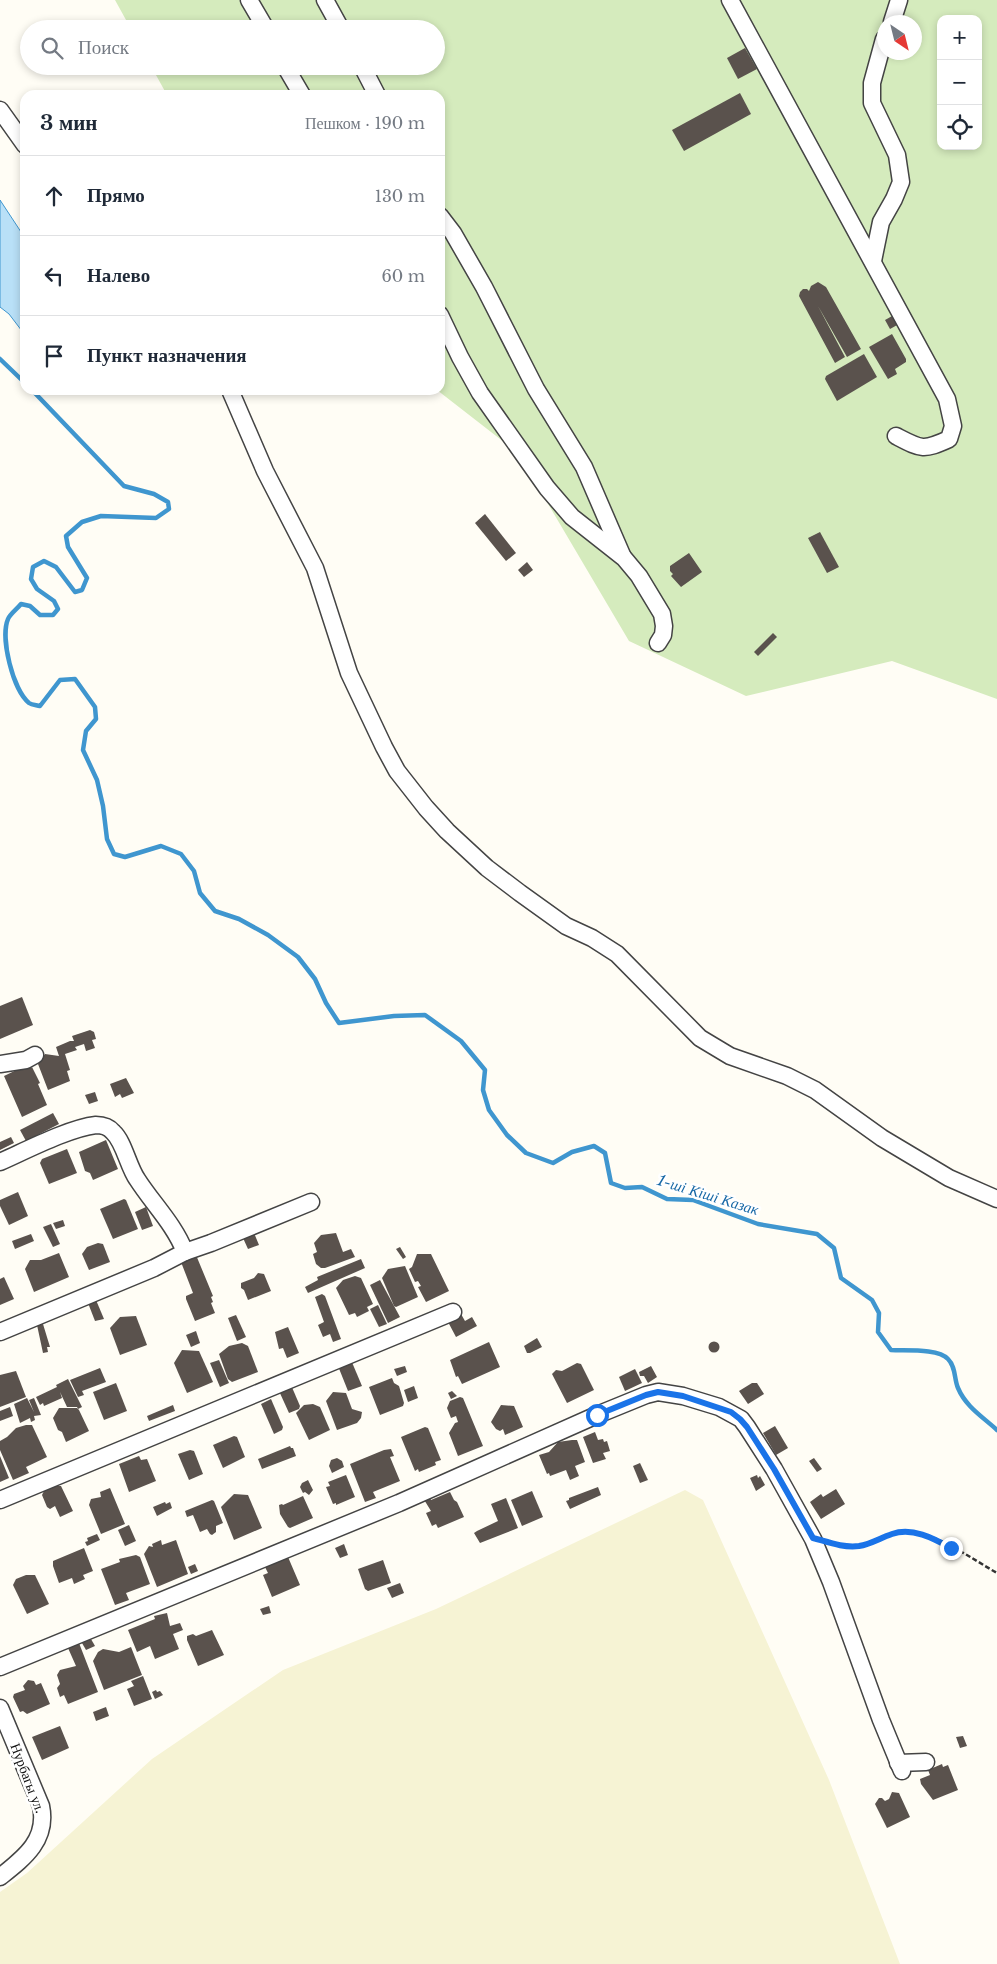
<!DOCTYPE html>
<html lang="ru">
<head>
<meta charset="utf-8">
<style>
  :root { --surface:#fff; --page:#f2f2f3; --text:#1f2937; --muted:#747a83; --line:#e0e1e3 }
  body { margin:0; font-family:"Libre Baskerville",serif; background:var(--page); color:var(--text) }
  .controls { position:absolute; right:15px; top:15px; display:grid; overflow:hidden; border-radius:10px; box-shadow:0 2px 8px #0003 }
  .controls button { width:45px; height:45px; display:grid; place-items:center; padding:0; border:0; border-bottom:1px solid var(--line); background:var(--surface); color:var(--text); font:25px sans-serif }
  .compass { position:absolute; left:877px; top:15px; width:45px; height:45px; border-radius:50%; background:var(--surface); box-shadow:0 2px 8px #0003; rotate:145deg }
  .stop { position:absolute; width:15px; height:15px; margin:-11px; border:4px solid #1a73e8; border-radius:50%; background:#fff }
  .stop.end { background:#1a73e8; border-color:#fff; box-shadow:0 1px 5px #0008 }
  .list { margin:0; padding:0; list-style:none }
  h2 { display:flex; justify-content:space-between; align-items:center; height:65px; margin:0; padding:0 20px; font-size:21px }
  h2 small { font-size:16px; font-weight:400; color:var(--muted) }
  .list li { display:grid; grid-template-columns:32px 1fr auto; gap:15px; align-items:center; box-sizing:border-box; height:80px; padding:0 20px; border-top:1px solid var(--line) }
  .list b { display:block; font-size:19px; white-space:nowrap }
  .list em { font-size:16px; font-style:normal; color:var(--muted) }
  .icon { flex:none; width:28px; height:28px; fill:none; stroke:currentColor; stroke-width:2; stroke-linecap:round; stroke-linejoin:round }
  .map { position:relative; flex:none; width:997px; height:1964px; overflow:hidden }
  .search { position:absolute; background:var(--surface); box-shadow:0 2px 8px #0003; left:20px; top:20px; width:425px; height:55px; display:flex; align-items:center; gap:12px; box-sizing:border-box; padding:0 18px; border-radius:28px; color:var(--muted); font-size:19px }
  .panel { position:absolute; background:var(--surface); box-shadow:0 2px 8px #0003; left:20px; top:90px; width:425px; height:305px; border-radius:15px }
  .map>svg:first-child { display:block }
  .farmland { fill:#f6f3d4 }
  .green { fill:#d5ebbd; fill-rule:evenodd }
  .water { fill:#b9e0f7; stroke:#3f96cf }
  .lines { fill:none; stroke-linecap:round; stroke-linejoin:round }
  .stream { stroke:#3f96cf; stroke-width:4.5 }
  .building { fill:#5a524d }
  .street-casing { stroke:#444; stroke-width:19 }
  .path { stroke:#333; stroke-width:2.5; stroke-dasharray:5 2.5; stroke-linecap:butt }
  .street { stroke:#fff; stroke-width:16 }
  .route { stroke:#1a73e8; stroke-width:6 }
  .labels { text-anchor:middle; stroke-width:5; stroke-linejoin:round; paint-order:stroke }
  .street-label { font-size:14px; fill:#111; stroke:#fff }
  .water-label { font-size:15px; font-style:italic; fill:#1768a6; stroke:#fff }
</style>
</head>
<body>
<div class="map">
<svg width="997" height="1964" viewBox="0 0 997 1964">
  <rect width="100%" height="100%" fill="#fffdf5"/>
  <path class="farmland" d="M685,1490l18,10 126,280 71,184h-900v-72l27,-19 125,-114 131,-89 153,-61z"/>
  <path class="green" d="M115,0h882v699l-105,-38 -146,35 -117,-55 -111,-188 -81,-63h3v-295h-273l-16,-29h285v-37h-305zM941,19h37v127h-37zM884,22h30v30h-30z"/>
  <path class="water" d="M0,200l25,38v97l-16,-21 -9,-7z"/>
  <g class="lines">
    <g class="stream">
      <path d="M0,359l25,24"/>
      <path d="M32,390l92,96 30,8 14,8 1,7 -13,9 -55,-2 -19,6 -16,14 2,11 19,31 -5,12 -7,2 -19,-25 -12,-6 -11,6 -2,12 6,10 17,12 4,8 -5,6h-13l-10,-9 -9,-2c-4,5 -11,10 -13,15 -8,19 5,71 21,84 3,2 8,2 11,3l20,-26 15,-1 20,28 1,12 -10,12 -3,19 14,30 6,26 4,33 7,15 11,3 36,-11 20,8 13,17 6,22 15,18 24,8 29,16 30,22 17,22 11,24 13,20 55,-7 31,-1 36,26 24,29 -2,20 6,20 18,25 19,18 27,10 19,-11 22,-6 11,7 6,30 14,5 17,-1 25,12 26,1 65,24 59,10 17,14 7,30 31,22 7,13 -1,19 13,18c14,1 47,-2 57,9 8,8 6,20 10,29 8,19 25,29 39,42"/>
    </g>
  </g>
  <g class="building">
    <path d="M745,48l12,21 -19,10 -11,-21z"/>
    <path d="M740,93l11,21 -67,37 -12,-21z"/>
    <path d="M818,282l8,5 35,62 -14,8 -29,-51 27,51 -10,6 -36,-67 1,-4 3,-3h4l2,2 2,-5z"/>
    <path d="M894,315l5,9 -9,5 -5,-9z"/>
    <path d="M892,334l14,25v3l-11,7 2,5 -9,5 -19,-32z"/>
    <path d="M864,354l13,23 -40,24 -12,-22 1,-3z"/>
    <path d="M485,514l31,39 -10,8 -31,-38z"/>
    <path d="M820,532l19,35 -12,6 -19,-35z"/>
    <path d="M689,553l13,19 -21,15 -10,-11 2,-2 -3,-3v-5z"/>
    <path d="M527,562l6,8 -9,7 -6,-7z"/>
    <path d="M773,633l4,4 -19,19 -4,-4z"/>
    <path d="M22,997l11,28 -33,14v-33z"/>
    <path d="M90,1030l4,2 2,7 -4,1 3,8 -9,3 -2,-7 -9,3 2,3 -12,4 5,16 -3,1 3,10 -22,9 -10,-26 7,-10 14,2 -3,-9 14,-6h4l-2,-5z"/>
    <path d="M29,1064l2,4 1,-1 8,16 -2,1 9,21 -25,12 -18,-41z"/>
    <path d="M126,1078l8,15 -12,5 -2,-4 -5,3 -5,-13z"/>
    <path d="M95,1092l3,9 -9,3 -4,-9z"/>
    <path d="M53,1113l6,11 -33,17 -6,-11z"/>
    <path d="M11,1137l3,6 -14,7v-8z"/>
    <path d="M106,1140l12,29 -25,11 -3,-7 -5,-2 -6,-19z"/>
    <path d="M67,1149l10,24 -28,11 -9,-21 2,-4z"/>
    <path d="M18,1192l10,24 -19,9 -9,-19v-6z"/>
    <path d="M124,1199l2,1 12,29 -25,10 -13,-30z"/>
    <path d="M146,1207l7,19 -11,4 -7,-18z"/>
    <path d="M63,1220l2,6 -9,3 -3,-6z"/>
    <path d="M51,1224l9,20 -7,3 -10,-20z"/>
    <path d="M254,1233l5,12 -11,4 -5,-11z"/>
    <path d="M336,1233l7,19 8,-3 4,8 -30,11h-4l-5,-4 -3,-10 4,-2 -3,-9 7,-8z"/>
    <path d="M31,1234l3,7 -19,8 -3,-8z"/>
    <path d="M98,1243l5,1 7,18 -21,8 -7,-16 5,-7z"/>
    <path d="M400,1247l6,10 -3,2 -7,-10z"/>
    <path d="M59,1253l10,24 -35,15 -9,-23 5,-9h11z"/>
    <path d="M417,1254h14l18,37 -23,11 -8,-15 3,-1 -3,-5 -3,1 -6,-13 3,-2z"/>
    <path d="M196,1255l17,41 -2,1 2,5 -2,1 4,10 -20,8 -9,-22v-3l7,-3 -12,-31z"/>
    <path d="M361,1259l4,9 -57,25 -3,-6 13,-7 -1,-3z"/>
    <path d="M405,1266l13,31 -22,10 -2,-1 -12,-28 6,-9z"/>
    <path d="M258,1273l6,1 7,17 -23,9 -4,-10 -3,-2v-5l13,-5z"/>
    <path d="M355,1276l6,2 12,26 -6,3 2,4 -12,6 -2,-4 -6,2 -13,-27 7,-8z"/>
    <path d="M4,1277l10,22 -14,6v-26z"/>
    <path d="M380,1280l20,37 -12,6 -18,-38z"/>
    <path d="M322,1294l3,2 16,43 -8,3 -3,-8 -7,3 -5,-12 6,-3 -9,-25z"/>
    <path d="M96,1300l8,19 -9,2 -7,-18z"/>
    <path d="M378,1305l9,19 -8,3 -9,-18z"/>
    <path d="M459,1314h2l4,7 7,-4 5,9 -21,11 -9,-17z"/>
    <path d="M236,1315l10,22 -9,4 -9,-23z"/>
    <path d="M136,1316l11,29 -27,10 -10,-27 10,-11z"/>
    <path d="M43,1324l7,23h-3l1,5 -5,1 -6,-28z"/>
    <path d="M288,1327l11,26 -12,5 -4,-10 -4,1 -4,-17z"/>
    <path d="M196,1331l4,12 -9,4 -5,-12z"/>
    <path d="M537,1338l5,9 -12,6h-3l-3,-7z"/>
    <circle cx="714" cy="1347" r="5.5"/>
    <path d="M489,1342l11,25 -38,17 -4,-8 -2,1 -6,-17z"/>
    <path d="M242,1343l6,3 10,26 -26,10 -4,-3 -9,-25 10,-8z"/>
    <path d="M182,1350l17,1 14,31 -26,11 -13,-30z"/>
    <path d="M219,1360l10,23 -9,4 -10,-24z"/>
    <path d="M351,1360l11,26 -14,5 -10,-25z"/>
    <path d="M577,1363l4,1 13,26 -27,13 -15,-29 4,-4 6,1z"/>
    <path d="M405,1366l2,6 -10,4 -3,-7z"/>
    <path d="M651,1366l6,11 -9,6 -4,-7h-4l-1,-4z"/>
    <path d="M100,1368l6,14 -24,9 2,4 -6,2 -8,-17z"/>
    <path d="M635,1369l7,14 -17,8 -6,-14z"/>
    <path d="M16,1371l10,26 -26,10v-32z"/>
    <path d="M392,1378l2,5 5,3 5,17 -1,3 -23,9 -11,-28z"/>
    <path d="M68,1379l14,28 -4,2 -1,-2h-10l-7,-15 2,6 -18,8 -1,-3 -3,2 -4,-8 21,-10 -1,-2z"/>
    <path d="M116,1383l11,28 -23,9 -11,-28z"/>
    <path d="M752,1383h5l7,11 -16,10 -9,-13z"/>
    <path d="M291,1385l9,21 -1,3 -10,4 -10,-22z"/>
    <path d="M414,1386l4,12 -10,4 -4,-12z"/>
    <path d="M452,1391l5,5 -6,3 -3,-6z"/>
    <path d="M333,1392l13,1 6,16 10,3 -1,6 -4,5 -20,7 -11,-29z"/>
    <path d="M460,1397l3,1 20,48 -25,10 -9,-23 6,-10 3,-1 -2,-6 -5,2 -4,-10 3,-7z"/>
    <path d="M27,1398l7,14 -5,-12 5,-2 7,17 -7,1 1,4 -4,2 -1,-4 -10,5 -6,-19z"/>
    <path d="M271,1399l12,28 -1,3 -8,4 -13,-30z"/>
    <path d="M313,1404l7,3 10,23 -21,10 -13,-27 8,-8z"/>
    <path d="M173,1405l2,6 -26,10 -2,-5z"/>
    <path d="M501,1405l13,1 9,21 -18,8 -2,-6 -3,2 -4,-2 -5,-7z"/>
    <path d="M10,1407l3,9 -13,5v-10z"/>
    <path d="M59,1408h18l2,2 10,21 -23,11 -4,-10 -4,-2 -5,-12z"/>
    <path d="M26,1425h6l15,32 -21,10 3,6 -16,7 -13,-30v-9l7,-4 9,-9z"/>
    <path d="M775,1426l13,22 -12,7 -13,-22z"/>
    <path d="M425,1427l3,1 13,32 -6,2 1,3 -17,7 -1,-3 -3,2 -14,-34z"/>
    <path d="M595,1432l3,8 5,-1 1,3 3,-1 3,10 -7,2 3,6 -13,4 -10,-26z"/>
    <path d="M234,1436l3,1 8,20 -22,11 -10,-23z"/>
    <path d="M572,1440h5l8,22 -10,4 4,10 -9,4 -4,-10 -16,6 -1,-3 -2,1 -8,-19 10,-3 9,-10z"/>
    <path d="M290,1446l1,2h2l3,8 -34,13 -4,-10z"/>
    <path d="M391,1449l3,7 -4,1 10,24 -27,11 3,6 -11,4 -15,-38 34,-14z"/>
    <path d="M190,1450l4,1 9,23 -14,6 -11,-26z"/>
    <path d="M0,1456l9,22 -9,4z"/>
    <path d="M139,1456l2,4 6,-1 9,22 -27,11 -10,-28z"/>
    <path d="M337,1458l5,3 2,6 -12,6 -3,-7 2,-6z"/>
    <path d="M814,1458l8,11 -5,3 -8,-11z"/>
    <path d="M640,1463l8,17 -8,3 -7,-17z"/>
    <path d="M346,1475l9,22 -19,8v-2l-3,1 -7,-17 4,-1 -2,-4z"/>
    <path d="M757,1475l1,3 2,-2 5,9 -9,6 -6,-13z"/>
    <path d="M308,1480l5,10 -4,5 -4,-3 -2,1 -3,-6 2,-4z"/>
    <path d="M56,1486h5l12,25 -13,6 -5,-11 -5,3 -3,-2 -5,-12 2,-4z"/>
    <path d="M598,1487l3,8 -31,14 -4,-8 3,-1v-2z"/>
    <path d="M110,1488l15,36 -24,10 -12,-29 2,-6 10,-2 -1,-5z"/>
    <path d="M836,1489l9,15 -24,15 -11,-17 11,-8 2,3z"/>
    <path d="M532,1491l11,26 -21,9 -11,-26z"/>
    <path d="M450,1492l4,8 3,2 7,15 -26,11 -2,-4 -4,2 -6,-13 5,-2 -8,-13 6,-3 2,5z"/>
    <path d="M234,1494l14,1 14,33 -28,12 -13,-33z"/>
    <path d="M303,1496l10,22 -23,10 -2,-1 -8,-13 -1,-9 3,-1 1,1z"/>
    <path d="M506,1498l12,30 -38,15 -6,-10 3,-2 21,-10 -7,-17z"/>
    <path d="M212,1500l2,1 9,22 -7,3v6l-4,3 -2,-1 -3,-5 -7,3 -7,-17 -6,2 -2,-6z"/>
    <path d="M165,1502l1,2 4,-2 2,6 -15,8 -4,-9z"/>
    <path d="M129,1525l7,16 -11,5 -7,-16z"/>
    <path d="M97,1534l3,6 -13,6 -2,-4 3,-1 -1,-3z"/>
    <path d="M161,1540l1,5 14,-5 12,34 -31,13 -13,-33 5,-8 4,1 -1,-3z"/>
    <path d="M344,1544l4,11 -8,3 -5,-10z"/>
    <path d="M84,1548l9,23 -10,4 2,4 -11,5 -2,-6 -13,5 -6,-17v-5z"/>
    <path d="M136,1555l4,2 10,27 -24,9 3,7 -14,5 -14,-36 19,-7 -1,-3z"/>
    <path d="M274,1557h14l12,28 -28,12 -9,-22 5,-2 -3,-6z"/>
    <path d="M383,1560l8,23 -23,8 -3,-2 -7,-20z"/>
    <path d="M195,1564l3,7 -7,3 -3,-7z"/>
    <path d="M26,1575h9l14,29 -22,10 -14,-29 3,-6z"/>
    <path d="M400,1583l4,10 -12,5 -5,-10z"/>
    <path d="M269,1606l2,7 -8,2 -3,-6z"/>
    <path d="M167,1613l3,13 10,-3 3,7 -10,4 6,15 -24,10 -5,-13 -13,6 -9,-22 27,-11 -1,-3z"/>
    <path d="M212,1630l12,25 -26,11 -11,-26v-4l6,-2 3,2z"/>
    <path d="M91,1639l4,7 -9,4 -4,-7z"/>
    <path d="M79,1643l19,49 -30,12 -4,-9 -4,2 -3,-9 3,-4 -3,-9 3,-5 16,-4 -8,-18z"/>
    <path d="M131,1647l11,28 -38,15 -11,-29 5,-9 5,-3 16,3z"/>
    <path d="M143,1676l9,23 -18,7 -7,-17 7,-3 -3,-5z"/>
    <path d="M28,1680l6,1 2,4 5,-2 9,21 -23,10 -4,-3 -3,1 -7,-15 1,-3 11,-4 -2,-4z"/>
    <path d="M156,1690l1,2 3,-1 3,4 -8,4 -3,-7z"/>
    <path d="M106,1707l3,9 -13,5 -3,-9z"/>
    <path d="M60,1726l9,22 -27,12 -10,-23z"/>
    <path d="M963,1736l4,10 -7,2 -4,-11z"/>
    <path d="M942,1764l1,3 5,-2 10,25 -25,10 -12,-16 -1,-5 10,-4 -2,-5z"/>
    <path d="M892,1792l7,1 11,24 -23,11 -12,-24 4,-6h3l3,3 4,-2z"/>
  </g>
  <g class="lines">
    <defs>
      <g id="street">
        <path d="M249,0l17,29"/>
        <path d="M325,0l16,29"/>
        <path d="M730,0l217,399 6,27 -4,13c-26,12 -28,10 -53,-3"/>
        <path d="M892,22l7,-22"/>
        <path d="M285,66l17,29"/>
        <path d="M362,66l15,29"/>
        <path d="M0,110l25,35"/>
        <path d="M440,216l13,17 31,54 52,102 48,78 38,88"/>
        <path d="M873,261l8,-39 13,-23 7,-17 -4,-27 -25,-52v-20l12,-44"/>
        <path d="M440,315l20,42 20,36 67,95 25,29 52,41 15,18 23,38 2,12 -1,9 -5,8"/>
        <path d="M230,390l35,81 50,97 34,105 35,74 13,24 29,37 21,23 40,37 33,25 46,33 26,12 25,16 83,84 30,18 57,20 28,14 67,48 67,40 48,21"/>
        <path d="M0,1064l26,-4 9,-5"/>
        <path d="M0,1162c25,-11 69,-34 96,-37 6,0 13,2 17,7 11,10 15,34 24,47 16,25 37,45 48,73"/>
        <path d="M0,1332l154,-64 31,-16 26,-9 100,-41"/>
        <path d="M0,1500l453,-188"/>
        <path d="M0,1667l399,-164 198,-88 49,-20 12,-3 25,4 36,11 22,12 6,8 27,42 39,70 18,43 50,138 21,51"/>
        <path d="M0,1708l41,98c7,34 -17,52 -41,71"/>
        <path d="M898,1763l28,-1"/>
      </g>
    </defs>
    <use href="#street" class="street-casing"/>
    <path class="path" d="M831,1543c14,4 29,5 42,0 10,-4 18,-10 29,-11 29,-3 70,27 95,41"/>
    <use href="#street" class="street"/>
  </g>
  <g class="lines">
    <path class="route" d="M597,1415l49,-20 12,-3 25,4 48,16 9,7 7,8 27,42 39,69c15,4 30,10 46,8 12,-2 21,-8 33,-12 20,-7 41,4 59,14"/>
  </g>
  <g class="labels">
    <g class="street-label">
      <text transform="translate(28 1778) rotate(69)" y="5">Нурбагы ул.</text>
    </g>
    <g class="water-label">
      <text transform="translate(708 1195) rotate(17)" y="5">1-ші Кіші Казак</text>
    </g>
  </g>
</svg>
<div class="controls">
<button>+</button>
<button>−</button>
<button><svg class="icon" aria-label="locate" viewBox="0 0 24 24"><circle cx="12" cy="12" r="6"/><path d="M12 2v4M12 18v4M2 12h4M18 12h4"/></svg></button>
</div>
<svg class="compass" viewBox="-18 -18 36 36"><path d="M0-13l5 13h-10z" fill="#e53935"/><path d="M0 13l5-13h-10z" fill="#747a83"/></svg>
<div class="stop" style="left:597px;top:1415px"></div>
<div class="stop end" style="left:951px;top:1548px"></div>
<div class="search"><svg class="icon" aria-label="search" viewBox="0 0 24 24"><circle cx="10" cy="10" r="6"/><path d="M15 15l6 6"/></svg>Поиск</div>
<section class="panel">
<h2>3 мин<small>Пешком · 190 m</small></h2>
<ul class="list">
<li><svg class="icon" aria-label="ahead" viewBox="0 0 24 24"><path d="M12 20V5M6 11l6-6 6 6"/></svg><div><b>Прямо</b></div><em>130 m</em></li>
<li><svg class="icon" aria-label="left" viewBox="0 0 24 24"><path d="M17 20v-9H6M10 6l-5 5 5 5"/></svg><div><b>Налево</b></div><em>60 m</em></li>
<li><svg class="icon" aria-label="arrive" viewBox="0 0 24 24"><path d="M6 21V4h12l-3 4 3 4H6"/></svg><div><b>Пункт назначения</b></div></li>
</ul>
</section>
</div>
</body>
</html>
